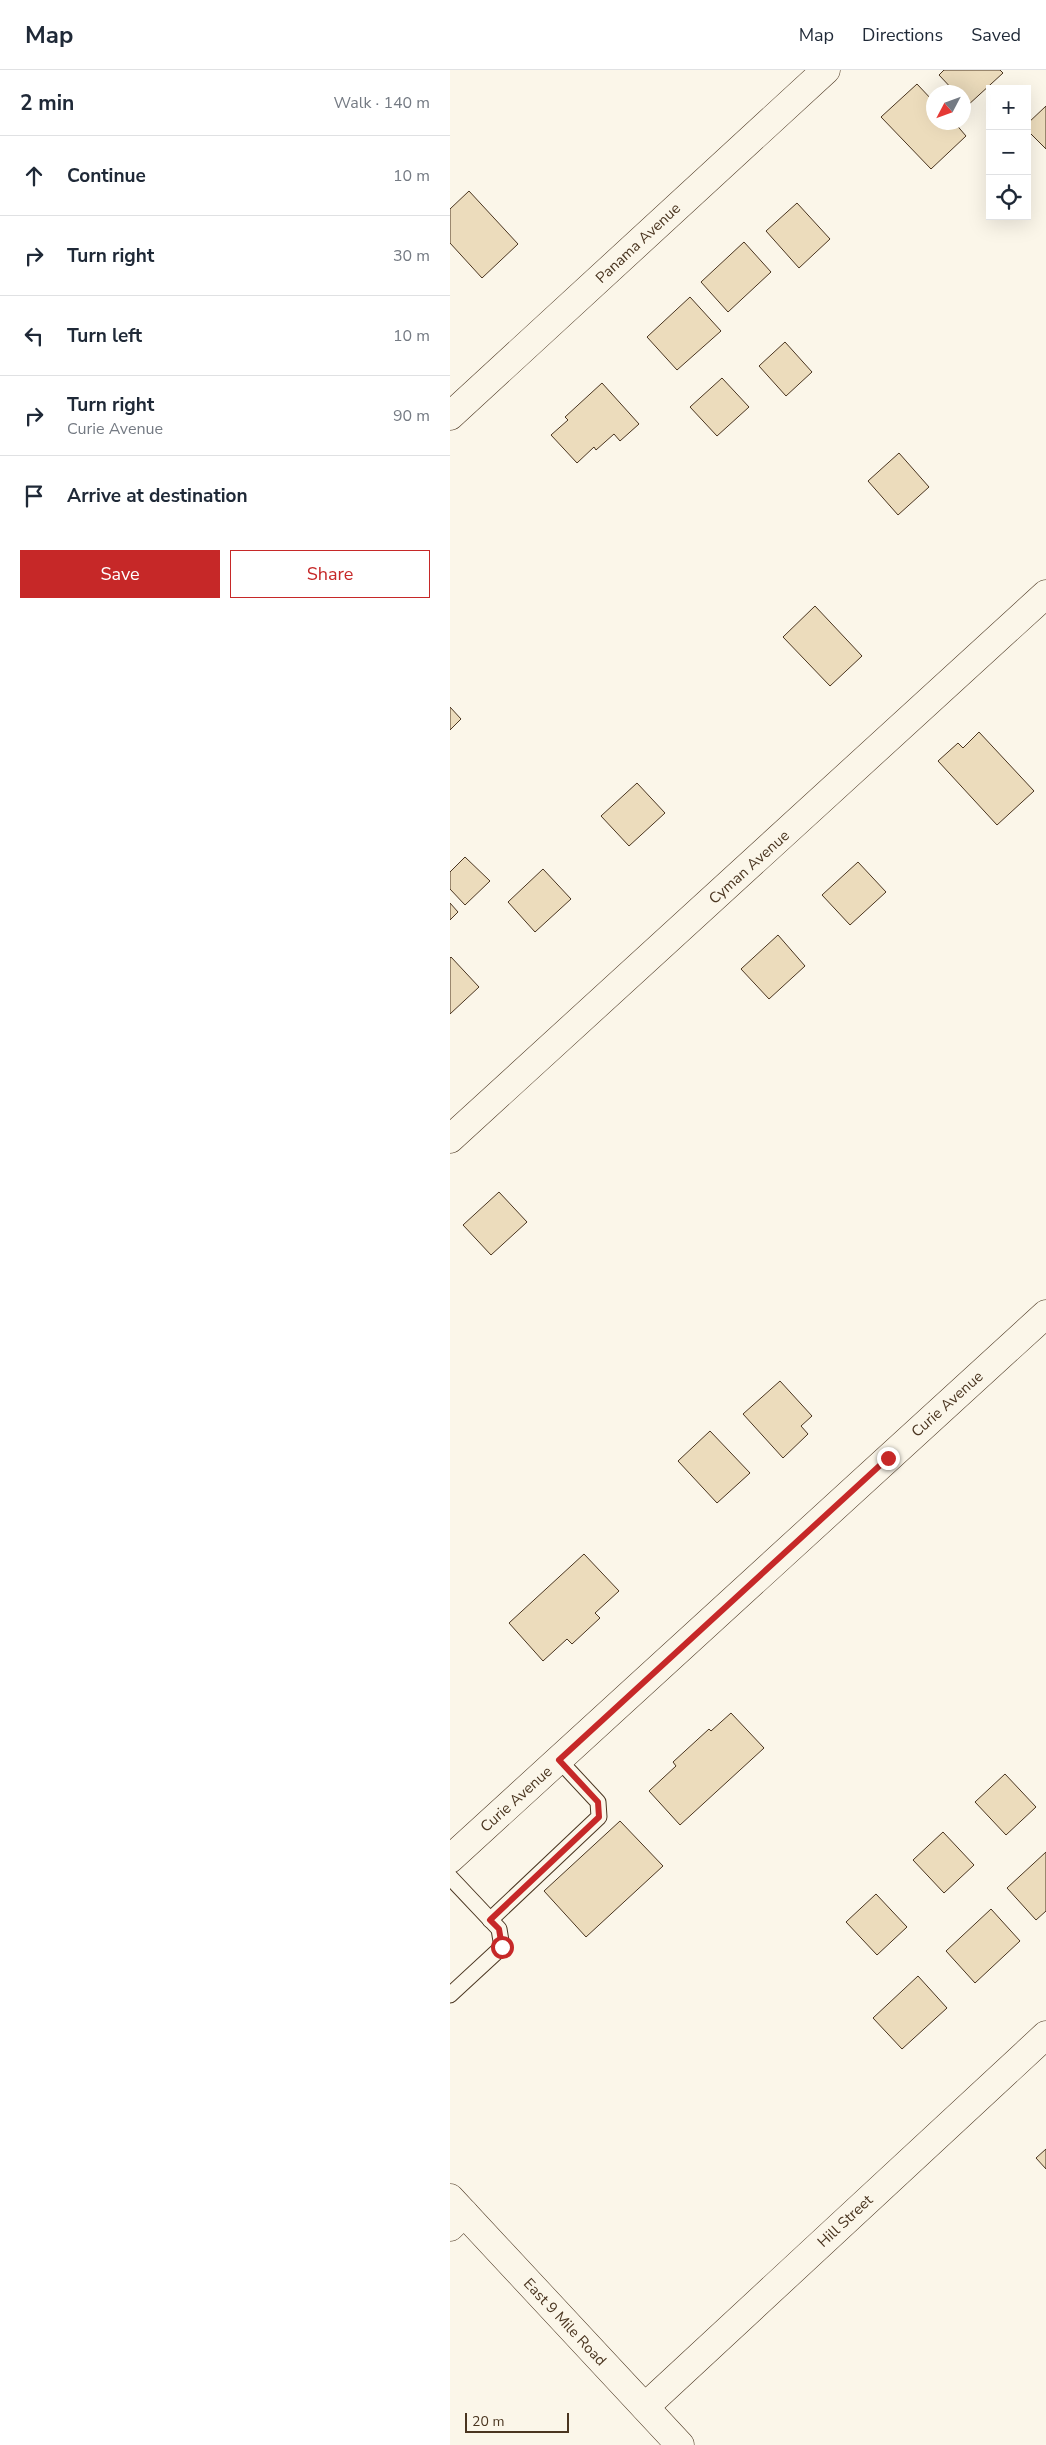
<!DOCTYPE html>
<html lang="en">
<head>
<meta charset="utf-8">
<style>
  :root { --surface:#fff; --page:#f2f2f3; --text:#1f2937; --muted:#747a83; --line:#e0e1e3; --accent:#c62828 }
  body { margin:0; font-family:"Nunito Sans",sans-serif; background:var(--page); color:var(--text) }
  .controls { position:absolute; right:15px; top:15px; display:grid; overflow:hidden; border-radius:0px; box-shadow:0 5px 20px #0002 }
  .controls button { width:45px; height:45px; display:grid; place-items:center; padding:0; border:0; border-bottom:1px solid var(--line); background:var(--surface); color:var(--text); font:25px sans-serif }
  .compass { position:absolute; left:476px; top:15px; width:45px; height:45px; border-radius:50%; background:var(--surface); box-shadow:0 5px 20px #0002; rotate:229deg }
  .scale { position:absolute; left:15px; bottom:12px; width:104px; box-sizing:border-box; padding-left:5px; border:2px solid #4a3520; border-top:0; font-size:14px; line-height:18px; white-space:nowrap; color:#4a3520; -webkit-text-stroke:4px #fbf6e9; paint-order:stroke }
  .stop { position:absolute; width:15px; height:15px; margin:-11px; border:4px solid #c62828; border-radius:50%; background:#fff }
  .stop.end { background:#c62828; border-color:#fff; box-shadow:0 1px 5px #0008 }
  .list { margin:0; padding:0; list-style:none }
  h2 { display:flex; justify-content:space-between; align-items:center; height:65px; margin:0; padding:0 20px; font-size:21px }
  h2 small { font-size:16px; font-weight:400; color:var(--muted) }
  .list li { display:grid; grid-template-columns:32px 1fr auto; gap:15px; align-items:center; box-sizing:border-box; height:80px; padding:0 20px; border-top:1px solid var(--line) }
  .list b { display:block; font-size:19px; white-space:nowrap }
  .list p { margin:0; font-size:16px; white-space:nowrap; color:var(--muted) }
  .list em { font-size:16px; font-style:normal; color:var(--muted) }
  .actions { display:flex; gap:10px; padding:15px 20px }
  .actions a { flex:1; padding:11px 0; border:1px solid var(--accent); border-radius:0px; text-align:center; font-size:18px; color:var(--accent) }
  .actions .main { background:var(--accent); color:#fff }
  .icon { flex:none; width:28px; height:28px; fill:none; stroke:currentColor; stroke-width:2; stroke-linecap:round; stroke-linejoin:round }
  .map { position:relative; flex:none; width:596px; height:2375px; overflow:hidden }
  header { display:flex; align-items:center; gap:30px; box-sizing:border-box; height:70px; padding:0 25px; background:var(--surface); border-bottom:1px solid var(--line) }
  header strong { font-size:24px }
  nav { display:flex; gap:28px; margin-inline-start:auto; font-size:18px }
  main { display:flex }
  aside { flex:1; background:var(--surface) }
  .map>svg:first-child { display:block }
  .building { fill:#ecdcbc; stroke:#4a3520 }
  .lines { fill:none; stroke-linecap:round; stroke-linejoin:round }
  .lane-casing { stroke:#4a3520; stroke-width:17 }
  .street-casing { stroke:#4a3520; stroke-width:29 }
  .secondary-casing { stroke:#4a3520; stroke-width:29 }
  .lane { stroke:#fbf6e9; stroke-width:15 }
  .street { stroke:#fbf6e9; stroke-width:28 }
  .secondary { stroke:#fbf6e9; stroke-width:28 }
  .route { stroke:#c62828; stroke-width:6 }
  .labels { text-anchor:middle; stroke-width:4; stroke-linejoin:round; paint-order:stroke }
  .street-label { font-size:15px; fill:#4a3520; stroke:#fbf6e9 }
</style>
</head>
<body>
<header>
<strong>Map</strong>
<nav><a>Map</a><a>Directions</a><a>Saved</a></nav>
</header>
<main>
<aside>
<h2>2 min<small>Walk · 140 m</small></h2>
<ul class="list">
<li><svg class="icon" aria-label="ahead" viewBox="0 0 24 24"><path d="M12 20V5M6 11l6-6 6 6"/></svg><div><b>Continue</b></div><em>10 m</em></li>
<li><svg class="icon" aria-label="right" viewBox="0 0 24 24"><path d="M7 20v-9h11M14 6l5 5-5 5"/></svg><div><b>Turn right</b></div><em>30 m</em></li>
<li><svg class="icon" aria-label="left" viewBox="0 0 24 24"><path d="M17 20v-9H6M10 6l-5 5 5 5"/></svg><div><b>Turn left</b></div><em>10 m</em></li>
<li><svg class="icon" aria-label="right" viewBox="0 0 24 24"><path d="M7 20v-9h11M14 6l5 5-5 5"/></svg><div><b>Turn right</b><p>Curie Avenue</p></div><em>90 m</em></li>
<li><svg class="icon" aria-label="arrive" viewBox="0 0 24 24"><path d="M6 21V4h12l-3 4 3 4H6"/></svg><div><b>Arrive at destination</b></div></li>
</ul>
<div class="actions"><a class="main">Save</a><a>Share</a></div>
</aside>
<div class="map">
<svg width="596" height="2375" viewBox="0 0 596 2375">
  <rect width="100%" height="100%" fill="#fbf6e9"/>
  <g class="building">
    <path d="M494,0h56l3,3 -36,33 -3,-4v-10h-9l-16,-17z"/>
    <path d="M467,14l16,17v21h21l12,14 -35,33 -50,-52z"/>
    <path d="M596,36v43l-19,-19v-6z"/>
    <path d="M19,121l49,53 -36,34 -32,-35v-34z"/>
    <path d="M347,133l33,36 -31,29 -33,-37z"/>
    <path d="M294,172l27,30 -43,40 -27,-30z"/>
    <path d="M240,227l31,34 -44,39 -30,-33z"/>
    <path d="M335,272l27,30 -26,24 -27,-30z"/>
    <path d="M272,308l27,29 -32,29 -27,-29z"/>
    <path d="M152,313l37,41 -19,17 -6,-7 -18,16 -2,-3 -17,16 -26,-28 17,-15 -3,-3z"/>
    <path d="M449,383l30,34 -31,28 -30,-34z"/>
    <path d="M365,536l47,50 -32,30 -47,-49z"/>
    <path d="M0,637l11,12 -11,11z"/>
    <path d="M529,662l55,59 -37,34 -59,-64 20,-18 5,5z"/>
    <path d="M187,713l28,30 -36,33 -28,-30z"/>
    <path d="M15,787l25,24 -25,24 -15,-16v-17z"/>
    <path d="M408,792l28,30 -36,33 -28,-30z"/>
    <path d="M93,799l28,30 -36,33 -27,-30z"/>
    <path d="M0,833l8,9 -8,8z"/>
    <path d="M328,865l27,31 -36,33 -28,-30z"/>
    <path d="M1,887l28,30 -29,27v-56z"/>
    <path d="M49,1122l28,30 -36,33 -28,-30z"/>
    <path d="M330,1311l32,35 -11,10 7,8 -25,24 -40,-44z"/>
    <path d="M260,1361l40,42 -33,30 -39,-42z"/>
    <path d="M134,1484l35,37 -24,22 5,5 -28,26 -5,-5 -24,22 -34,-38z"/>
    <path d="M281,1643l33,35 -84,77 -31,-34 27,-25 -3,-4 36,-33 2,2z"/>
    <path d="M555,1704l31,33 -30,28 -31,-33z"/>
    <path d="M170,1751l43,45 -77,71 -42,-46z"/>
    <path d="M493,1762l31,33 -30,28 -31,-33z"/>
    <path d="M596,1782v59l-10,9 -29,-32z"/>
    <path d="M426,1824l31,33 -30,28 -31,-33z"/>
    <path d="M541,1839l29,32 -45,42 -29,-32z"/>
    <path d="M468,1906l29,32 -45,41 -29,-31z"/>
    <path d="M596,2079v20l-10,-11z"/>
  </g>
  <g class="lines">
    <defs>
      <g id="lane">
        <path d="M0,1807l49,52 3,18 -52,48"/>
        <path d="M40,1850l109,-103 -1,-15 -39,-42"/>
      </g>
      <g id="street">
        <path d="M0,346l376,-346"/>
        <path d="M0,1069l596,-545"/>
        <path d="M0,1789l596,-545"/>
        <path d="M0,2157l14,-14"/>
        <path d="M195,2337l401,-372"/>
      </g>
      <path id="secondary" d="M0,2128l230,247"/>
    </defs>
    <use href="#lane" class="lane-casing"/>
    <use href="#street" class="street-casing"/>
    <use href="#secondary" class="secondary-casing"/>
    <use href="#lane" class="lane"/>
    <use href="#street" class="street"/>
    <use href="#secondary" class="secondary"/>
  </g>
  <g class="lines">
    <path class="route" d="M52,1877l-3,-18 -9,-9 109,-103 -1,-15 -39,-42 329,-302"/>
  </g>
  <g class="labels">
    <g class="street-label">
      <text transform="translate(188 173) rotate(-43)" y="5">Panama Avenue</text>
      <text transform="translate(299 797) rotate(-42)" y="5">Cyman Avenue</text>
      <text transform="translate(497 1334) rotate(-42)" y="5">Curie Avenue</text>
      <text transform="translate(66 1729) rotate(-42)" y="5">Curie Avenue</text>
      <text transform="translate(395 2151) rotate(-43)" y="5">Hill Street</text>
      <text transform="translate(115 2252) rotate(47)" y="5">East 9 Mile Road</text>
    </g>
  </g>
</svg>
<div class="controls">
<button>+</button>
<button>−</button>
<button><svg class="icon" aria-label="locate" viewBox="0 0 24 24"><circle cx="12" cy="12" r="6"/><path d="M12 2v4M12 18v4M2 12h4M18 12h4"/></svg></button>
</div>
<svg class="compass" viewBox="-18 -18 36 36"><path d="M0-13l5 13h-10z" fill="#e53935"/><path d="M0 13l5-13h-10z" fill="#747a83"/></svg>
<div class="scale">20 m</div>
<div class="stop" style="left:52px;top:1877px"></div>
<div class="stop end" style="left:438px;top:1388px"></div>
</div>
</main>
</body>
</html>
